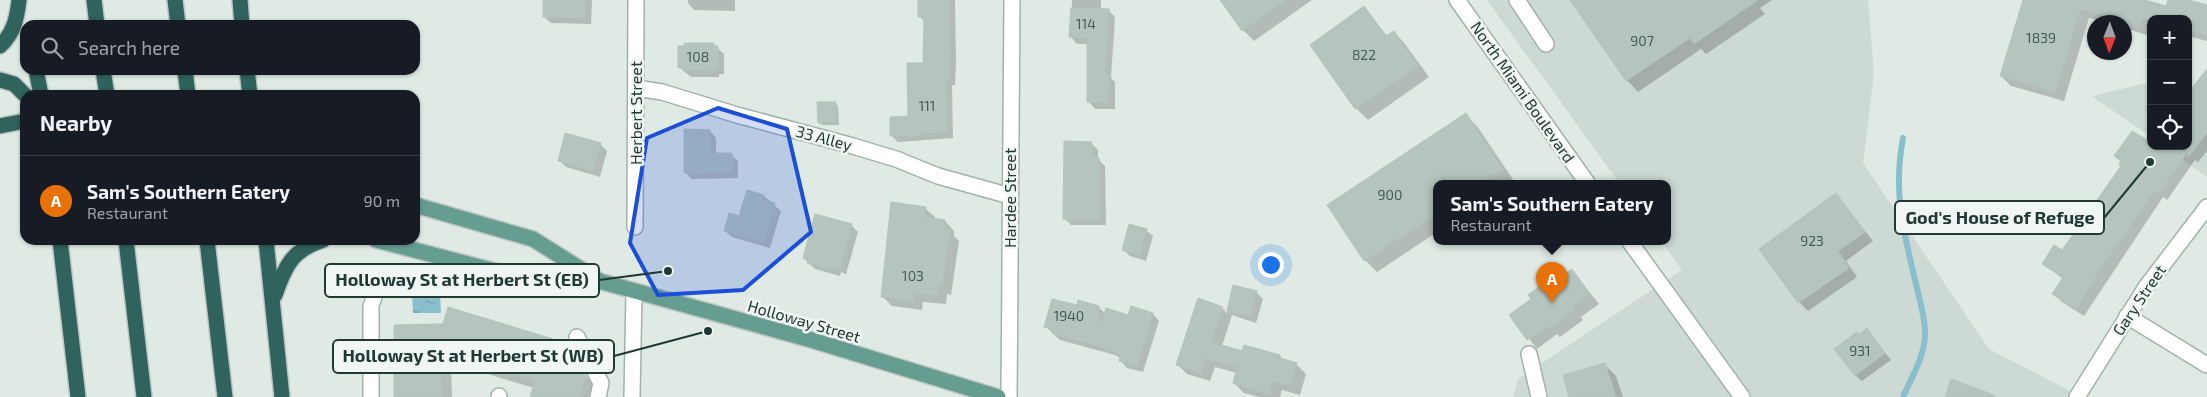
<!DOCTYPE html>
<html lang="en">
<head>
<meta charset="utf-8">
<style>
  :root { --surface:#171b24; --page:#242831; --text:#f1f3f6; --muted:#9ea1a6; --line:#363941; --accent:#db2777 }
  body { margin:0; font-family:"Exo 2",sans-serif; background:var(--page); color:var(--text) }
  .controls { position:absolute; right:15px; top:15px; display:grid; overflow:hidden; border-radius:10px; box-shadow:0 1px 4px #0004 }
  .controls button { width:45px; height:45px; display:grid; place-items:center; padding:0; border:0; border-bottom:1px solid var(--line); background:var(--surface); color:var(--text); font:25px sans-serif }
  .compass { position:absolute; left:2087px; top:15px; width:45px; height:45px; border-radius:50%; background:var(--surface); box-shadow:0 1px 4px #0004; rotate:181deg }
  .you { position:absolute; left:1270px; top:264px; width:18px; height:18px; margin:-12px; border:4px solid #fff; border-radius:50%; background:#1a73e8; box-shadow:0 0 0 8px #1a73e833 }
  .badge { display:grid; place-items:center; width:32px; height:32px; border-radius:50%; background:var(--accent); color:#fff; font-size:16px; font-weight:700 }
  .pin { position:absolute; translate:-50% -41px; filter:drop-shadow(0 1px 2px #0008) }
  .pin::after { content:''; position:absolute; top:26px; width:18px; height:15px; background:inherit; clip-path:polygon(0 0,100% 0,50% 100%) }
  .popup { position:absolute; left:1433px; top:180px; width:238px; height:65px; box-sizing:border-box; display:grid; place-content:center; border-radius:10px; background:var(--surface); filter:drop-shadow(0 1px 4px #0005); font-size:16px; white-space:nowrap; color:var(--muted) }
  .popup b { font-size:19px; color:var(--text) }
  .popup::after { content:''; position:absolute; left:50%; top:100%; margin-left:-10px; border:10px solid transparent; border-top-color:var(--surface) }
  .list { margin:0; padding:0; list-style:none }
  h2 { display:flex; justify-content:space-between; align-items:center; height:65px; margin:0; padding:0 20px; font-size:21px }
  h2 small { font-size:16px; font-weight:400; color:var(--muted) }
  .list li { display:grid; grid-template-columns:32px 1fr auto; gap:15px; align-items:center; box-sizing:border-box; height:90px; padding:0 20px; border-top:1px solid var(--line) }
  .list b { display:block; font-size:19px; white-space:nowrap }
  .list p { margin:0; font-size:16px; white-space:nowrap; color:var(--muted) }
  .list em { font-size:16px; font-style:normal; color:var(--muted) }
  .icon { flex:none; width:28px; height:28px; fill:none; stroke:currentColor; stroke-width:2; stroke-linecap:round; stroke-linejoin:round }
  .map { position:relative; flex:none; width:2207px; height:397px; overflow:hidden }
  .search { position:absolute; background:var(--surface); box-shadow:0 1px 4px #0004; left:20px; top:20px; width:400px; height:55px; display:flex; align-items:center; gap:12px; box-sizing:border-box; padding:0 18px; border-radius:15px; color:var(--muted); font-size:19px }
  .panel { position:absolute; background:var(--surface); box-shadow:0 1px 4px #0004; left:20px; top:90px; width:400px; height:155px; border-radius:15px }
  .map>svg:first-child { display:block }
  .built { fill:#cdd9d4 }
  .water { fill:url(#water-ripples) }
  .shadow { fill:#0003 }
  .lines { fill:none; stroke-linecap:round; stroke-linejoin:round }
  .stream { stroke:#89bfcc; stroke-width:6 }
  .building { fill:#b5c4be; stroke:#b2c3bd }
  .minor-casing { stroke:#a2b1ac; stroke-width:18 }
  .major-casing { stroke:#bcc4c2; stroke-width:18 }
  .highway-casing { stroke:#bcc4c2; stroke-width:18 }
  .minor { stroke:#fff; stroke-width:15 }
  .major { stroke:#669d91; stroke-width:15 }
  .highway { stroke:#2f635b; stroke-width:15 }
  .marked { fill:#1d4ed8; fill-opacity:0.2; stroke:#1d4ed8; stroke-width:4; stroke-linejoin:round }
  .labels { text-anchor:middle; stroke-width:5; stroke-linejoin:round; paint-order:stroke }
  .number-label { font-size:14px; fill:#465c56 }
  .street-label { font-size:16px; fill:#213933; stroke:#eff6f3 }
  .leader { fill:none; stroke:#213933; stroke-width:2 }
  .callout-dot { fill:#213933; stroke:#eff6f3; stroke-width:2 }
  .callout { fill:#eff6f3; stroke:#213933; stroke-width:2 }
  .callout-label { font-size:18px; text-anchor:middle; font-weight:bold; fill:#213933 }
</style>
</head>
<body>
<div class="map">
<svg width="2207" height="397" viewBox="0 0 2207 397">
  <defs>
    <pattern id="water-ripples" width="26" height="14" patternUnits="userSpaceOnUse" patternTransform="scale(1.25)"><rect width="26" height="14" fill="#89bfcc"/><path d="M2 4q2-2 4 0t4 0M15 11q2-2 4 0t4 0" fill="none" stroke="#709ca6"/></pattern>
  </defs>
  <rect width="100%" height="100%" fill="#dfeae5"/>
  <g class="built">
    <path d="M1487,0h381l6,73 -11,90 126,186 93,48h-569l5,-18 164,-109 -20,-28h5v-58h-47z"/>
    <path d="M2151,82v55l-59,-41z"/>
    <path d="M2207,116v61l-43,-31h24z"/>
  </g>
  <path class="water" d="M412,295h28l1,18h-28z"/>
  <g class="shadow">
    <path d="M545,0h47l-1,24 -40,-1 -7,-6z"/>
    <path d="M688,0h47v11l-41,-1 -6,-7z"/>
    <path d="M919,0h36l1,63 -1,22h-3l1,53 -55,4 -6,-6 17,-18 15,-54 1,-42 -6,-6z"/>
    <path d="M1072,0h29v10h7l7,7 -4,61 4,4v27h-20l-6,-7 -1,-58h-11l-6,-7z"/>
    <path d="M1221,0h91l-58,41 -11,-11z"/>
    <path d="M1571,0h201l-12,8 5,6 -59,40 -5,-5 -63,43 -11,-12z"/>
    <path d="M2024,0h117l26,7 2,-7h16l22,6v35l-19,-5v-17h-37l-1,17 -26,-8v-6h-19l-16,-4 -25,83 -53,-15 -10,-10z"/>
    <path d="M1364,8l24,29 6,-5 11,12 24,33 -61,43 -12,-12 -44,-63z"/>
    <path d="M713,44l11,10v20h-5v3h-28l-12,-10z"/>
    <path d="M2207,71v80l-9,11 -3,-2 -28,40 -4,-3 -79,119 -22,-14 -8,-8 9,-15 -19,-15 19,-13 59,-85v-4l-6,-6 35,-15v5h37z"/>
    <path d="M835,103l3,3 1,19h-17l-3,-3z"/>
    <path d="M1465,115l12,11 37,55 -6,3h-71v48l-60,40 -12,-12 -36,-54z"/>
    <path d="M710,131l6,7v16l15,1 7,6v17l-47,1 -6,-7z"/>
    <path d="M1091,143l7,7v9l7,7 1,59h-35l-7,-7z"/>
    <path d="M600,144l7,7 -7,26 -34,-10 -7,-7z"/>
    <path d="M747,191l17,5 17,15 -11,37 -38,-11 -7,-6 15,-13z"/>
    <path d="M1836,195l37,46 -27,20 11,16 -49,34 -9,-9 -38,-52z"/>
    <path d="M925,208l10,9 -1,3 11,1 9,10v5l5,5 -8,54 -4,-1 -1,10 -23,-2 -1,8 -30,-4 -10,-10z"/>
    <path d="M851,225l7,7 -12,42 -5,-2 -1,4 -25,-7 -11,-11z"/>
    <path d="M1146,230l7,6 -7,25 -16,-5 -7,-6z"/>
    <path d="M1572,271l27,33 -18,13 2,3 -23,17 -3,-3 -20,15 -26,-34z"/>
    <path d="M1234,287l22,5 7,7 -7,24 -24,-8 -10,31 21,7 37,3 4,5 12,3 10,10 -6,21 -18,-5 -2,7h-21l-15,-4 -10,-10 3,-10 -22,-6 -5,14 -23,-7 -10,-10 45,-56 5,5z"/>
    <path d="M1078,307l21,1 7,6 22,2 25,-2 6,7 -16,51 -16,-4 -6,-7 1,-2 -7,-4 -55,-15 -15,-14z"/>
    <path d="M395,326l157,14 12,11 -5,17 27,8 11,12 -3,9h-63l3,-9 -83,-25 1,34h-56z"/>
    <path d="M1867,330l24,30 -29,21 -7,-6 4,-39z"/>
    <path d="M1604,364l12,12 7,21h-52z"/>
  </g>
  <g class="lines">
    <path class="stream" d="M1903,138c-10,53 0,91 12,142 4,18 10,35 10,53 0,24 -13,43 -22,64"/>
  </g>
  <g class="building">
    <path d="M543,0h42v18l-42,-1z"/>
    <path d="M918,0h31l1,56 -1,23h-3l1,53 -28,1v3h-29v-19l18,-1 -1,-53h16l1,-46h-6z"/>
    <path d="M1220,0h65l-43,31z"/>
    <path d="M1570,0h188l-64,44 -4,-6 -64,43z"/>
    <path d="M2023,0h122l21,6 2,-6h21l18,5v30l-19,-5v-11h-45l-3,7 -60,-17 -25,83 -55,-16z"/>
    <path d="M1364,6l22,30 8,-5 24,34 -63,44 -45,-64z"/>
    <path d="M1071,8l38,1 -4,65h4l-1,29 -21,-1v-64l-18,-1z"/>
    <path d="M684,43h30v3h4v22h-5v3l-30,-1v-2h-5v-22h6z"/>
    <path d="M2207,69v64l-19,24v-6l-29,42 -4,-3 -51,73 -28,46 -24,-15 11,-17 -21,-13 12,-19 8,5 59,-84 -2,-1 2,-4 -7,-5 18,-25 19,11v4h37v-53z"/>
    <path d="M817,102h19v20l-18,1z"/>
    <path d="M1466,113l37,56 -23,15h-43v29l-73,48 -37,-56z"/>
    <path d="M684,129l26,1v23h22v18l-48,2z"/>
    <path d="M565,133l36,10 -8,28 -35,-10z"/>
    <path d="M1064,141l28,1v16h7l1,61h-37z"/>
    <path d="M747,190l17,5 -1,5 12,3 -11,39 -40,-11 5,-18 10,3z"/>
    <path d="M1836,193l29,39 -27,19 11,17 -51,35 -39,-54z"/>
    <path d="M891,202l35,5 -2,10 21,3 -1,10h6l-8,56 -4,-1 -1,11 -23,-3 -1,8 -32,-4z"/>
    <path d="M815,214l37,10 -12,44 -5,-1 -1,3 -27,-7 1,-3 -5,-2z"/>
    <path d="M1129,224l18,5 -7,26 -18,-5z"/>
    <path d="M1572,269l18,25 -18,13 2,3 -25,18 -1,-2 -21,14 -18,-25 22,-16 -3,-4 19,-14 3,4z"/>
    <path d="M1233,285l24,6 -7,26 -23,-6z"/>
    <path d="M1198,298l25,9 -12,35 31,9 2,-6 36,10v3l17,5 -7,23 -17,-5 -4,13 -36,-11 4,-16 -32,-9 -4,15 -25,-8z"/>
    <path d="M1052,299l25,6 1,-5 21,6v15l3,1 4,-14 22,7 3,-9 22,7 -16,53 -18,-5 2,-6 -11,-4v-1l-58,-17 1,-4 -9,-2z"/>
    <path d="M448,307l105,32 -7,24 40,11 -6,23h-50l5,-17 -95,-27 1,44h-47v-72l49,-1z"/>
    <path d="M1867,328l18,25 -30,23 -21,-27 23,-17 2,3z"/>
    <path d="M1605,363l11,34h-47l-6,-22z"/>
    <path d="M1951,379l43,16v2h-49z"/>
  </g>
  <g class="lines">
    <defs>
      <g id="minor">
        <path d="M1457,0l131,184"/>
        <path d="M1517,0l29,44"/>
        <path d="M636,88l26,4 75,23 116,31 43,13 42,17 72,20"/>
        <path d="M635,227l1,-227"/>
        <path d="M1630,242l112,155"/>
        <path d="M2127,316l80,49"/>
        <path d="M577,337l24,46 -3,14"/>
        <path d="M1529,354l10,43"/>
        <path d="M371,397v-91l6,-18"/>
        <path d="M499,397v-1"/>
        <path d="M632,397l2,-106"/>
        <path d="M1009,397l3,-397"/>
        <path d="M2077,397l69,-110 61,-80"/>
      </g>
      <g id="major">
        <path d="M415,205l118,34 65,41"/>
        <path d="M376,240l146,38 77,3 209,58 190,58"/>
      </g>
      <g id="highway">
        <path d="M94,0l3,25"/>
        <path d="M175,0l3,25"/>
        <path d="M240,0l2,25"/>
        <path d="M0,46c14,-13 17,-28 19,-46"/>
        <path d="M36,70l5,25"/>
        <path d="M103,70l4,25"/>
        <path d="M185,70l3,25"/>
        <path d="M247,70l3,25"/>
        <path d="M0,80l14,4 11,11"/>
        <path d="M0,126l25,-5"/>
        <path d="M60,240l18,157"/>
        <path d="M126,240l18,157"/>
        <path d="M207,240l18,157"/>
        <path d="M266,240l16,157"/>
        <path d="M275,295c10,-29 17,-45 48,-55"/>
      </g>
    </defs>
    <use href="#minor" class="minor-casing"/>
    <use href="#major" class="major-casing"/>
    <use href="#highway" class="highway-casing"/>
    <use href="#minor" class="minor"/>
    <use href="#major" class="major"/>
    <use href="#highway" class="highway"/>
  </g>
  <path class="marked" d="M718,108l69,21 24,103 -68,58 -85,5 -28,-52 17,-105z"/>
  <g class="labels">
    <g class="number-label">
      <text x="1086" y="29">114</text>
      <text x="2041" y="43">1839</text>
      <text x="1642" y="46">907</text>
      <text x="1364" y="60">822</text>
      <text x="698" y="62">108</text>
      <text x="927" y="111">111</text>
      <text x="1390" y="200">900</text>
      <text x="1812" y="246">923</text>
      <text x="913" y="281">103</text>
      <text x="1069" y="321">1940</text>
      <text x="1860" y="356">931</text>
    </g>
    <g class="street-label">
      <text transform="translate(1523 92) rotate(55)" y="6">North Miami Boulevard</text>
      <text transform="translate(636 113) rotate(-90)" y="6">Herbert Street</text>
      <text transform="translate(824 138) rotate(15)" y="6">33 Alley</text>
      <text transform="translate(1010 198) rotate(-90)" y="6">Hardee Street</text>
      <text transform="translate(2139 300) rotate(-56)" y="6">Gary Street</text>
      <text transform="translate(804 321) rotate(16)" y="6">Holloway Street</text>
    </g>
  </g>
  <path class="leader" d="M2150 162L2104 218M668 271L599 280M708 331L614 356"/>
  <g class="callout-dot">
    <circle cx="2150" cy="162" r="5"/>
    <circle cx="668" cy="271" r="5"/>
    <circle cx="708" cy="331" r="5"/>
  </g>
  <g class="callout">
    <rect x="1895" y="201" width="209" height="33" rx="5"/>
    <rect x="325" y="264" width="274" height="33" rx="5"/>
    <rect x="333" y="340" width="281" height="33" rx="5"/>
  </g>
  <g class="callout-label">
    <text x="2000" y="224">God's House of Refuge</text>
    <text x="462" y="286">Holloway St at Herbert St (EB)</text>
    <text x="473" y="362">Holloway St at Herbert St (WB)</text>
  </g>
</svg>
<div class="controls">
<button>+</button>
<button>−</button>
<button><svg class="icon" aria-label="locate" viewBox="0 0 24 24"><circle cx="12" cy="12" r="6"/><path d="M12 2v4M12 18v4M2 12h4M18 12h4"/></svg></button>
</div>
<svg class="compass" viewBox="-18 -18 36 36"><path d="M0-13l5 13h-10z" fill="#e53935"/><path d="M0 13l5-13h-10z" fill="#9ea1a6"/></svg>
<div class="you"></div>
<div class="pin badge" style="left:1552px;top:303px;background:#e8710a">A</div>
<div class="popup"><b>Sam's Southern Eatery</b>Restaurant</div>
<div class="search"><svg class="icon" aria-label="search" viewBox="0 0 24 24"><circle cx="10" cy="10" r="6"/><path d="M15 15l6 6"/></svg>Search here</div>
<section class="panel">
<h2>Nearby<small></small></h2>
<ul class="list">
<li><span class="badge" style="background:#e8710a">A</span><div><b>Sam's Southern Eatery</b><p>Restaurant</p></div><em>90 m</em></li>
</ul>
</section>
</div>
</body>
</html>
